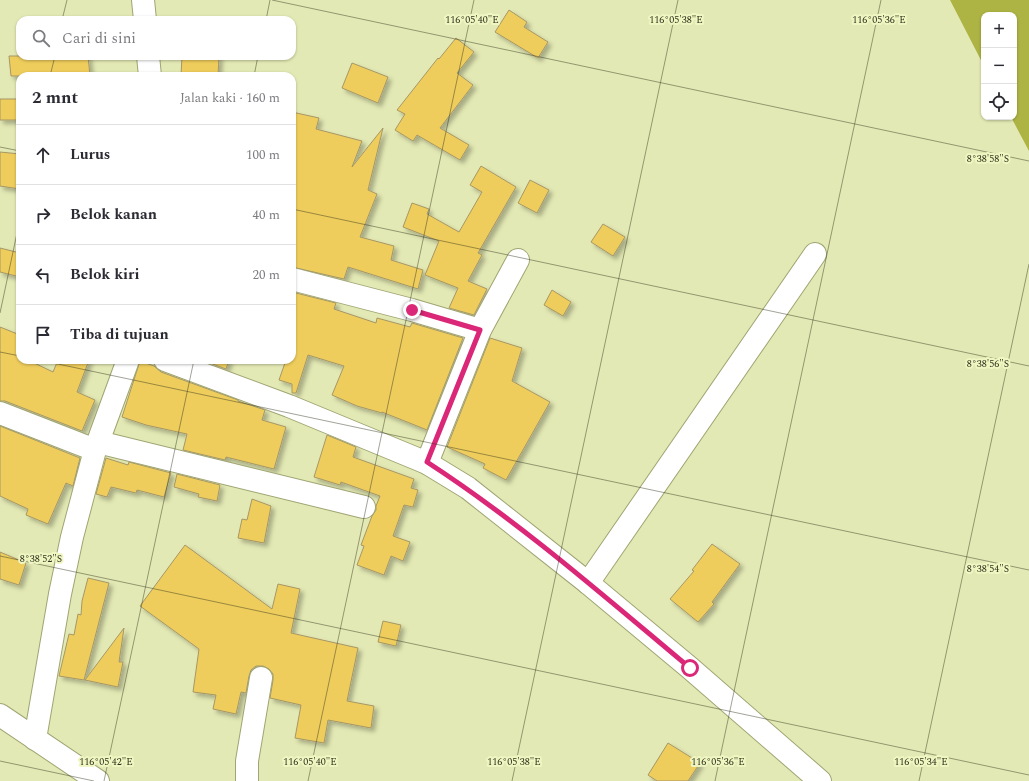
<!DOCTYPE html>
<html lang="id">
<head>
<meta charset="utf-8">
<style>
  :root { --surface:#fff; --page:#f7f7f7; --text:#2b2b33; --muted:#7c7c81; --line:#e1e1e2 }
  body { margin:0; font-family:Spectral,serif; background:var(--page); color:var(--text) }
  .controls { position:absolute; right:12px; top:12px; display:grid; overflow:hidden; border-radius:8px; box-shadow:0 1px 3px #0004 }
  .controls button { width:36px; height:36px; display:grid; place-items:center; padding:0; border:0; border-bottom:1px solid var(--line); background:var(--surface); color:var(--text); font:20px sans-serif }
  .stop { position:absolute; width:12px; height:12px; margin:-9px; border:3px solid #db2777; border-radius:50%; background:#fff }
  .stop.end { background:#db2777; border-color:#fff; box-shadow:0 1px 4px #0008 }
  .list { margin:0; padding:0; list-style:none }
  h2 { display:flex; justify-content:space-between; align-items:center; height:52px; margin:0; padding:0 16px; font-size:17px }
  h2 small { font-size:13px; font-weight:400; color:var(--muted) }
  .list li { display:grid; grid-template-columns:26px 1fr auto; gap:12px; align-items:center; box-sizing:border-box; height:60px; padding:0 16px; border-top:1px solid var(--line) }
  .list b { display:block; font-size:15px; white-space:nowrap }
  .list em { font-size:13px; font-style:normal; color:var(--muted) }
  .icon { flex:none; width:22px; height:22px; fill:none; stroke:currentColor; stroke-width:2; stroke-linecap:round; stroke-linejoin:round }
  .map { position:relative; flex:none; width:1029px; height:781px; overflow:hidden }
  .search { position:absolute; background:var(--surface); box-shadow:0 1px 3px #0004; left:16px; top:16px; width:280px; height:44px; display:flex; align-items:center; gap:10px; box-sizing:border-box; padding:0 14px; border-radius:12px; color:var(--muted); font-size:15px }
  .panel { position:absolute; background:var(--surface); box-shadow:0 1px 3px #0004; left:16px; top:72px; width:280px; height:292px; border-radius:12px }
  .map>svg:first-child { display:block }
  .forest { fill:#adb443 }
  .building { fill:#eecd5c; stroke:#a69766; filter:url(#shadow) }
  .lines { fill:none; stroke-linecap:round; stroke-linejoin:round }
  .minor-casing { stroke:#a0a573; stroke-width:24 }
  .minor { stroke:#fff; stroke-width:22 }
  .route { stroke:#db2777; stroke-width:5 }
  .ticks { fill:none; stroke:#30321d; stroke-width:1; stroke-opacity:0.45 }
  .ticks-label { font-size:10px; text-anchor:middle; fill:#30321d; stroke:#f0f6c1; stroke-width:4; stroke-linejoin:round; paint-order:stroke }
</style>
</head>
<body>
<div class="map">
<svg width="1029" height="781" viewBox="0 0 1029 781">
  <defs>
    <filter id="shadow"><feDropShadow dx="3.5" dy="3.5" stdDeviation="2" flood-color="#0004"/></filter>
  </defs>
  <rect width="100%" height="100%" fill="#e3e9b4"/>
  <path class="forest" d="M950,0h79v151l-18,-34h3v-102h-30v51z"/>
  <g class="building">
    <path d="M509,10l18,12 -3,5 24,15 -10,16 -43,-26z"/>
    <path d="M456,38l18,14 -17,21 16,12 -33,43 29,17 -9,15 -43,-25 -4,6 -18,-11 10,-16 -8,-4 41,-52 1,1z"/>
    <path d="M9,56h79l2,20h-79z"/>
    <path d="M182,56h37l-1,20h-37z"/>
    <path d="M352,63l36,14 -10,26 -36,-15z"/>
    <rect x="0" y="99" width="20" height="21"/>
    <path d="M292,112l27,6 -3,11 46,12 -10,26 31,-39 -15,62 9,4 -17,43 34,9 -3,14 32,10 -5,19 -70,-22 -4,12 -52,-12z"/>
    <path d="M0,152l20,2v35l-20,-3z"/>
    <path d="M481,166l35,21 -38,66 4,2 -14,26 19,8 -13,26 -25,-7 9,-20 -33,-13 14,-34 -36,-14 9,-24 17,6 -2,5 32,18 23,-40 -12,-7z"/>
    <path d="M530,180l19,10 -12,23 -19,-10z"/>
    <path d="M603,224l22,13 -12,19 -22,-14z"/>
    <path d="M0,248l20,5v24l-20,-5z"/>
    <path d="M552,290l19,12 -8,14 -19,-11z"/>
    <path d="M292,292l44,11 -2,6 42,14 1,-5 33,9 2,-4 51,15 -36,92 -45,-18v1l-25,-7 -25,-11 12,-29 -36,-11 -12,38h-4v-9l-13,-4 7,-20h6z"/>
    <path d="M0,327l20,8v25h8l25,12 5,-12h31l-12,32 18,8 -13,31 -77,-30h-5z"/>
    <path d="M490,338l32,10 -10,33 38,21 -44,78 -23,-12 2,-4 -38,-17z"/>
    <path d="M210,360h19l-3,9 -16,-6z"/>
    <path d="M140,361l14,5 7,6 77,28v1l27,9 -3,10 24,7 -12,42 -48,-12 -1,3 -42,-10 4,-16 -41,-9 -24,-8z"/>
    <path d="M0,426l80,32 -7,28 -7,-3 -18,41 -22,-9 2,-6 -28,-13z"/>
    <path d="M327,435l29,12 -3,10 61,22 -3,9 7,2 -5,17 -9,-2 -11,31 17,6 -7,19 -12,-5 -7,19 -27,-10 7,-19 -3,-1 11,-29 4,-6v-4l4,-10 -39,-14 -1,3 -26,-8z"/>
    <path d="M106,458l22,7 1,-3 42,11 -7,24 -27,-7 -1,3 -25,-6 -4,10 -11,-3z"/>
    <path d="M177,474l43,11 -3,16 -19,-4 1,-3 -25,-7z"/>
    <path d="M252,499l19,7 -7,37 -26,-5 4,-19 5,1z"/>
    <path d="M712,544l28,20 -28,38 2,2 -16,18 -28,-23 24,-28 -2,-1z"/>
    <path d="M185,545l87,64 6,-25 22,5 -9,44 67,15 -11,53 27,5 -3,22 -43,-8 -4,23 -29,-5 6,-33 -31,-7 3,-18v-6l-4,-5 -6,-3h-7l-5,4 -2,6 -3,17 -5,-1 -5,22 -23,-5 3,-14 -23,-3 6,-43 -59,-43z"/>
    <path d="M0,552l26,11 -7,22 -19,-6z"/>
    <path d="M88,578l21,5 -25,97 -25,-4 10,-42 5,1 4,-21 3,1 1,-14z"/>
    <path d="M383,621l18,4 -5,21 -18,-4z"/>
    <path d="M124,628l-5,34h4l-5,25 -33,-7z"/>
    <path d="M668,743l32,20 -12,18h-31l-9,-6z"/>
  </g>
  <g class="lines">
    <defs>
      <g id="minor">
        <path d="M143,0l2,20"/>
        <path d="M148,56l2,20"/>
        <path d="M292,279l120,31 68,20"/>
        <path d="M165,360l124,46 138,57 41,25 120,95 102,85 130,113"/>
        <path d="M0,413l95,37"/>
        <path d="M98,442l266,65"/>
        <path d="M427,463l53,-133 38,-70"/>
        <path d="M588,583l227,-329"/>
        <path d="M0,715l98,66"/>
        <path d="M35,739l25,-145 12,-57 23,-87 33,-90"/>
        <path d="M247,781v-20l14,-83"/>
      </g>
    </defs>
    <use href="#minor" class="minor-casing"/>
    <use href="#minor" class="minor"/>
  </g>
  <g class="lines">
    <path class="route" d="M412,310l68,20 -53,132c94,61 178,135 263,206"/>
  </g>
  <path class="ticks" d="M272,0l757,161M62,20l5,-20M266,20l4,-20M50,76l5,-20M254,76l4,-20M0,147l20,4M292,209l737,157M0,313l20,-94M0,352l20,4M39,360l990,210M0,556l1029,219M0,761l94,20M104,781l90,-421M308,781l166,-781M512,781l166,-781M715,781l166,-781M919,781l110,-517"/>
  <g class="ticks-label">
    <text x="472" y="23">116°05'40"E</text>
    <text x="676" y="23">116°05'38"E</text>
    <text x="879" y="23">116°05'36"E</text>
    <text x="988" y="162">8°38'58"S</text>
    <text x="988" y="367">8°38'56"S</text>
    <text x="41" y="562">8°38'52"S</text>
    <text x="988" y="572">8°38'54"S</text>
    <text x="106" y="765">116°05'42"E</text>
    <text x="310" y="765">116°05'40"E</text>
    <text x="514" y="765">116°05'38"E</text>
    <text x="718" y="765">116°05'36"E</text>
    <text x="921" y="765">116°05'34"E</text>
  </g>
</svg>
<div class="controls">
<button>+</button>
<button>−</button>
<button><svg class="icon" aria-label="locate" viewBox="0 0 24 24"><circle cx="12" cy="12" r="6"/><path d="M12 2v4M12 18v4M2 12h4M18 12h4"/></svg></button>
</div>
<div class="stop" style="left:690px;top:668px"></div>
<div class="stop end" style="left:412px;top:310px"></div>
<div class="search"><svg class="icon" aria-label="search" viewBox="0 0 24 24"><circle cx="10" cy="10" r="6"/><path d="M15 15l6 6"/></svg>Cari di sini</div>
<section class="panel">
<h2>2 mnt<small>Jalan kaki · 160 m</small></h2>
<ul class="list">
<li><svg class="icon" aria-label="ahead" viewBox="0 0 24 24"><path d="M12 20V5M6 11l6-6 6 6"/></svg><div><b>Lurus</b></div><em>100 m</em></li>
<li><svg class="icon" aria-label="right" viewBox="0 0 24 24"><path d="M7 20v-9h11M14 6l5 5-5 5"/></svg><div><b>Belok kanan</b></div><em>40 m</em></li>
<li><svg class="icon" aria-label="left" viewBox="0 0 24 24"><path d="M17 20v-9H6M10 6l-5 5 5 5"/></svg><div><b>Belok kiri</b></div><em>20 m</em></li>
<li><svg class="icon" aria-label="arrive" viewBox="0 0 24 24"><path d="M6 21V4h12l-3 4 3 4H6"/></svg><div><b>Tiba di tujuan</b></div></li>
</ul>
</section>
</div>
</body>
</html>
